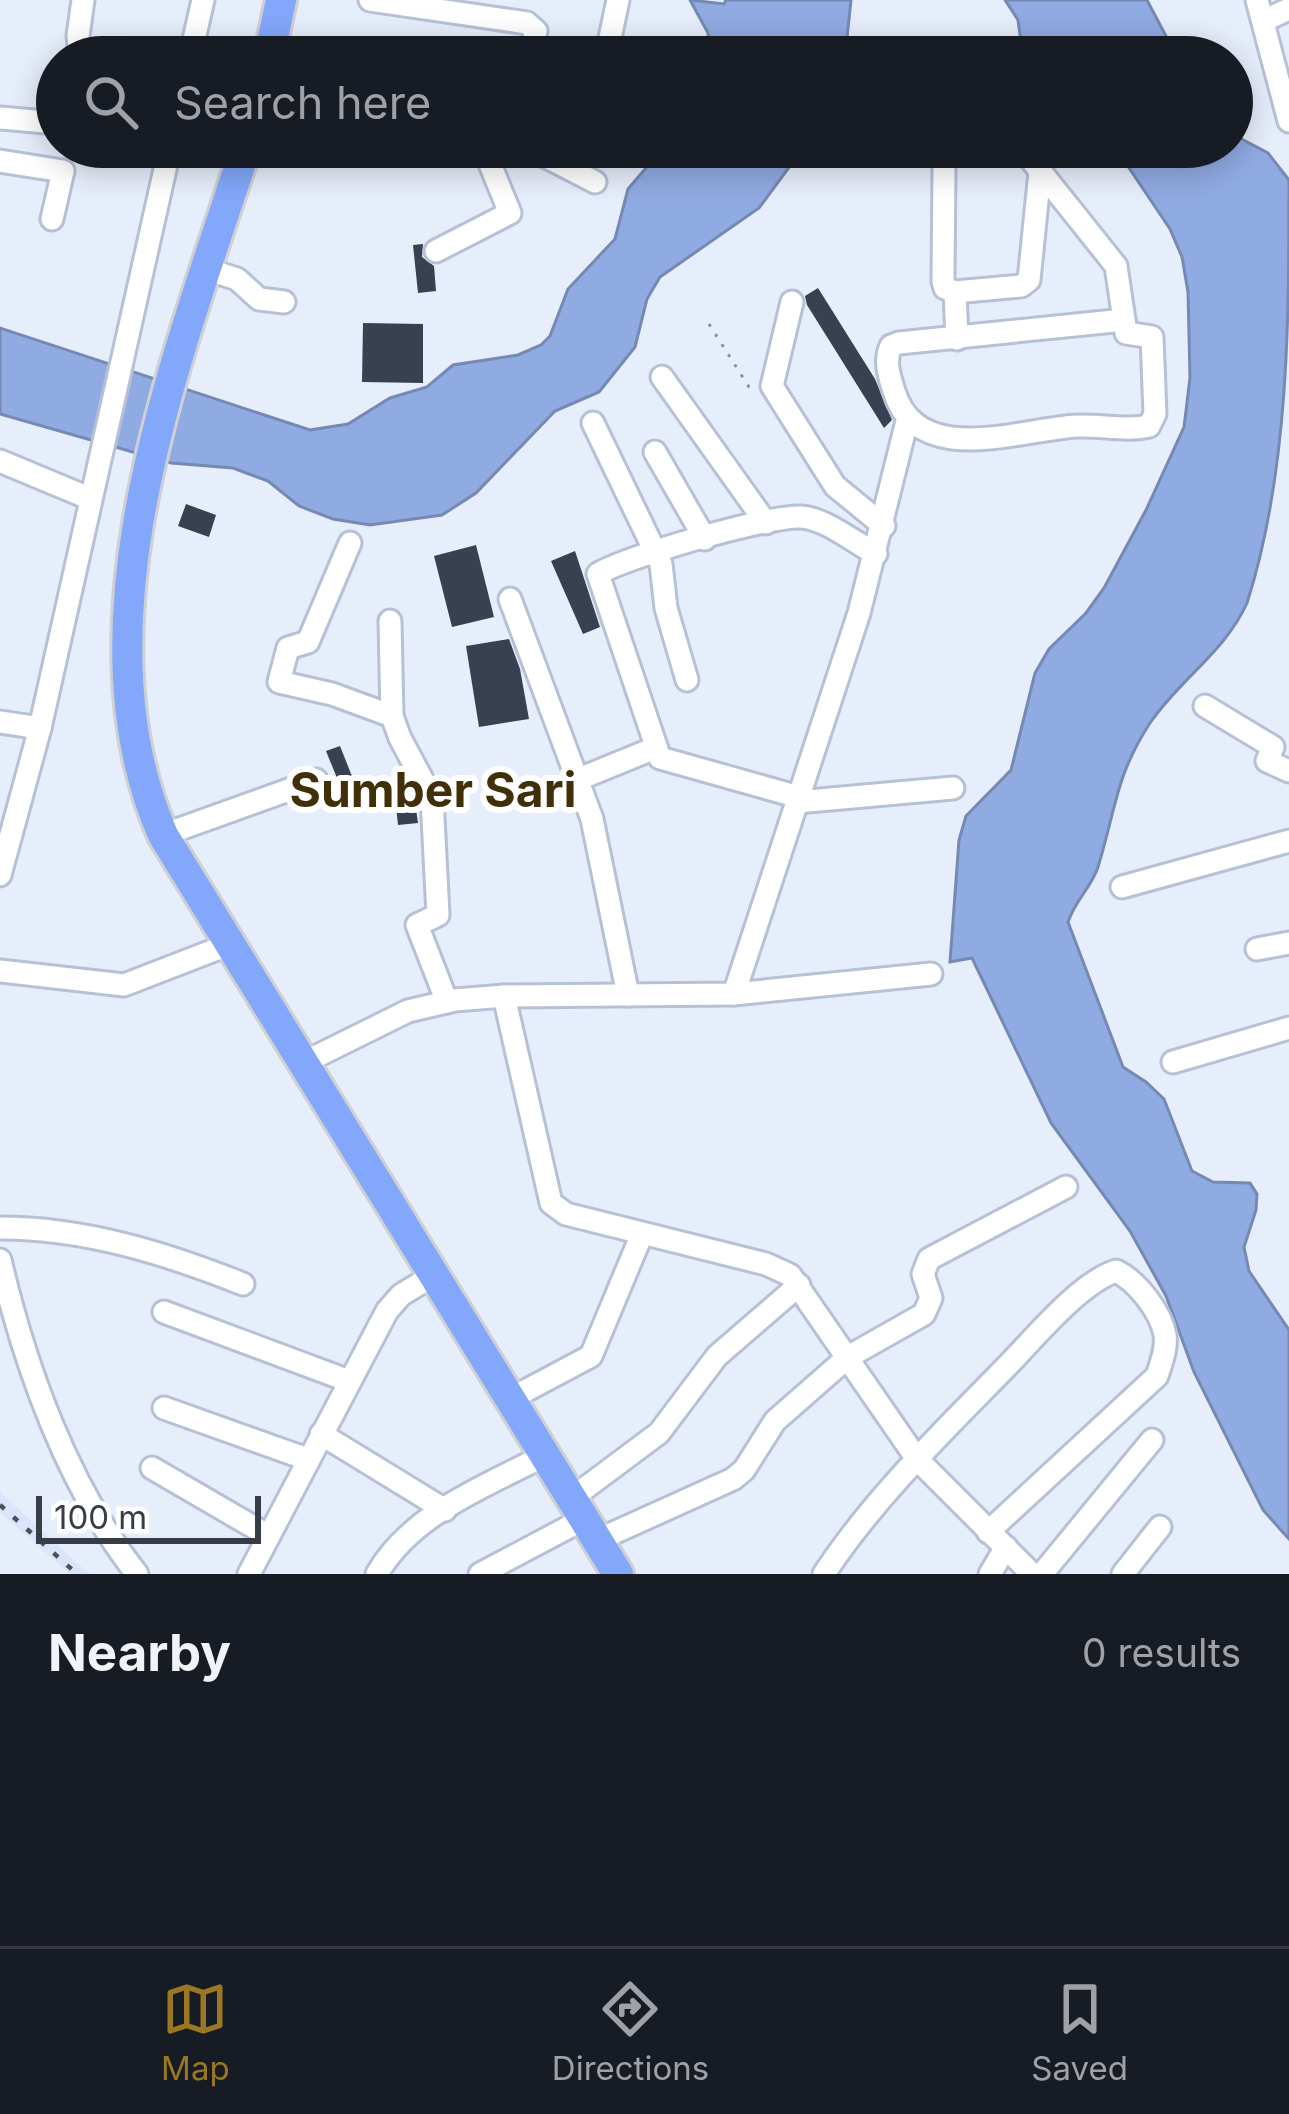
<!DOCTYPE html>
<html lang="en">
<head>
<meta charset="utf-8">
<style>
  :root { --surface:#171b24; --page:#20242c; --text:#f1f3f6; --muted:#9ea1a6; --line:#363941; --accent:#9a7722 }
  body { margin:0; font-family:Inter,sans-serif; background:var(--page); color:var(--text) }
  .scale { position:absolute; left:36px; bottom:30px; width:225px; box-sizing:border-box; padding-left:12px; border:6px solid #383c44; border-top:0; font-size:33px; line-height:42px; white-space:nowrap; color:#383c44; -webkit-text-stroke:9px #fff; paint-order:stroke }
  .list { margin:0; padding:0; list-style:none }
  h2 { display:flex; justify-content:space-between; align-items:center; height:156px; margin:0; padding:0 48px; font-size:51px }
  h2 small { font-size:39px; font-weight:400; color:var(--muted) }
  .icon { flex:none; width:66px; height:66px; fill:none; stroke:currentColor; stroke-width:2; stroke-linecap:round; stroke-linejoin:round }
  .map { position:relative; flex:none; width:1289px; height:1574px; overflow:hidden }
  .search { position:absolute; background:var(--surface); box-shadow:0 6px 30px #0003; left:36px; right:36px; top:36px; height:132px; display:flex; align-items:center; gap:30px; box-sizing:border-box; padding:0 42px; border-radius:66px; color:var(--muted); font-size:45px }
  .sheet { height:372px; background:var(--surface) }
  nav { display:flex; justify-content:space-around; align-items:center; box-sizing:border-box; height:168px; border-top:3px solid var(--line); background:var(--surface); font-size:33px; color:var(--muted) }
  nav a { display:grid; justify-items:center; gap:6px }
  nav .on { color:var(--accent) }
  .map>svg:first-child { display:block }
  .built { fill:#dae5fc }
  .water { fill:#90aae2; stroke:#7689b3; stroke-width:3 }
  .building { fill:#384051 }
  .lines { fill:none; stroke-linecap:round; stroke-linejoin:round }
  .minor-casing { stroke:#b7c1d6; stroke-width:27 }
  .highway-casing { stroke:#cfd0d2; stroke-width:36 }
  .path { stroke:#898f99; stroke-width:3; stroke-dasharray:3 9; stroke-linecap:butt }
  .minor { stroke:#fff; stroke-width:21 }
  .highway { stroke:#83a8fb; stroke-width:30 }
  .rail { stroke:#4c5159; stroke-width:4.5; stroke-dasharray:6 12; stroke-linecap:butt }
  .labels { text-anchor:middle; stroke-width:12; stroke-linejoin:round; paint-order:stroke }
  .quarter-label { font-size:48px; font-weight:bold; fill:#413007; stroke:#fff }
</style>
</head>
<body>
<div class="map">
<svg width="1289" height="1574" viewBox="0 0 1289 1574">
  <rect width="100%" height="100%" fill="#e7eefb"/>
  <path class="built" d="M0,1492l89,82h-19l-70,-62z"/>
  <g class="water">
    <path d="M690,0l34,4 2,-4h125l-6,57h-135l-2,-24z"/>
    <path d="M1005,0h142l30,57h-154l-5,-37z"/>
    <path d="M1232,134l36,19 21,27c0,139 0,292 -42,423 -22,49 -68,77 -97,120 -35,54 -34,86 -52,144 -7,21 -22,32 -30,55l55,145 23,15 18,17 28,72 21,11 37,1 7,11 -1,16 -12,37 5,24 40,59v209l-26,-29 -69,-138 -28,-76 -36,-65 -79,-108 -79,-165 -22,4 9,-122 7,-24 45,-46 24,-97 14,-24 37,-36 18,-25 42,-78 38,-83 6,-49 -2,-86 -6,-35 -12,-28 -55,-82h117z"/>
    <path d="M664,147h140l-45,61 -99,69 -13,22 -12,48 -36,45 -44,19 -79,82 -34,22 -72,10 -37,-6 -34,-13 -31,-25 -35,-13 -62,-5 -171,-49v-86l310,102 38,-6 42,-26 37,-11 26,-22 65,-10 23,-10 9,-9 18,-47 47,-50 13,-50z"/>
  </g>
  <g class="building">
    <path d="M423,244l-1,13 12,9 2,25 -18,2 -5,-48z"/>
    <path d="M818,288l57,91 17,41 -8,8 -77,-123 -2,-9z"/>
    <path d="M363,323l60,1v59l-61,-1z"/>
    <path d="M186,504l30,11 -7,22 -31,-11z"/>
    <path d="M476,545l18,72 -42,10 -18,-71z"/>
    <path d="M575,551l25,76 -17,7 -32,-73z"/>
    <path d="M509,639l11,30 9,50 -50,8 -13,-81z"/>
    <path d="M340,746l21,53 -13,6 -22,-54z"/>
    <path d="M414,795l4,28 -20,2 -3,-28z"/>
  </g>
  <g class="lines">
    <defs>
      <g id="minor">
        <path d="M370,0l157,23 9,8 -5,18 4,8"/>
        <path d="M1257,0l32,121"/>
        <path d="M1263,21l26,-12"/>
        <path d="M80,57l-2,-21 5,-36"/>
        <path d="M190,57l13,-57"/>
        <path d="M606,57l12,-57"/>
        <path d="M0,118l57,5"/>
        <path d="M527,147l68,35"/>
        <path d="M949,147l-5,20 -1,114 2,7 10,4"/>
        <path d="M1021,147l95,119 8,54"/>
        <path d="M246,148l26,-1"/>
        <path d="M0,161l63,10 -11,48"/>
        <path d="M436,251l74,-38 -27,-66"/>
        <path d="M206,269l31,10 22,20 25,3"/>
        <path d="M792,302l-20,84 63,100 49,40"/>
        <path d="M1124,320l2,13 26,4 3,77 -6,12c-25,6 -56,-3 -83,1 -55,6 -150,38 -172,-36 -5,-15 -10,-31 -3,-45l8,-3z"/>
        <path d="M957,339l-2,-47 66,-6 8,-6 11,-108"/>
        <path d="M662,377l104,146"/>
        <path d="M593,423l68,141 5,44 21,72"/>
        <path d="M655,452l50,87"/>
        <path d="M0,461l91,38"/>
        <path d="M350,543l-42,99 -20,6 -9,34 53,12 60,22 8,22 32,60 6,117 -21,10 30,77"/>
        <path d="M510,599l82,220 36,176"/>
        <path d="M390,621l2,95"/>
        <path d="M1205,706l68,41 -6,14 22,10"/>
        <path d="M0,722l40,6"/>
        <path d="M579,779l76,-31"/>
        <path d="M799,797l-139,-39 -62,-184c27,-17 171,-59 204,-57 24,2 53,26 74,37"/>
        <path d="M797,802l156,-14"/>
        <path d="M163,835l153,-55"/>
        <path d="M0,875l40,-147 130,-581"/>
        <path d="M1122,887l167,-46"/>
        <path d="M1257,949l32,-6"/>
        <path d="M0,971l124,14 106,-41"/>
        <path d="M734,994l125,-381 48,-192"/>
        <path d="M504,996l47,207 15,11 200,50 24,11 127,184 115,115"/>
        <path d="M1173,1062l116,-34"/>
        <path d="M303,1063l105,-52 47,-11 49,-4 230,-2 197,-20"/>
        <path d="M0,1228c84,0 165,25 243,56"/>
        <path d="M0,1260c25,107 68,227 137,314"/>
        <path d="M164,1312l185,69"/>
        <path d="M510,1399l81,-43 51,-122"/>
        <path d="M164,1408l143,51"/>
        <path d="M321,1434l124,76"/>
        <path d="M152,1468l117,68"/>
        <path d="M572,1498l87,-65 58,-77 82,-71"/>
        <path d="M598,1540l135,-61 11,-9 31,-49 73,-64 76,-43 7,-16 -8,-24 6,-15 137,-72"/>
        <path d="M249,1574l138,-263 14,-16 33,-20"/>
        <path d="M377,1574c35,-61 108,-87 168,-119"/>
        <path d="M480,1574l104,-55"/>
        <path d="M824,1574c52,-79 121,-144 186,-211 27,-28 70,-80 106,-92 21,10 45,41 49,64 2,14 -4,28 -8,41l-169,156"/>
        <path d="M990,1574l16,-27"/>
        <path d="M1042,1574l110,-134"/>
        <path d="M1123,1574l37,-47"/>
      </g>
      <g id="highway">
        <path d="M269,57l12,-57"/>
        <path d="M246,147c-67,206 -176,476 -83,688l455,739"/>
      </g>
    </defs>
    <use href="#minor" class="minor-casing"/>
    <use href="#highway" class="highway-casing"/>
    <path class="path" d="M709,324l40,63 7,3"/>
    <use href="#minor" class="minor"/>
    <use href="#highway" class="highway"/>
    <path class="rail" d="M0,1505l77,69"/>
  </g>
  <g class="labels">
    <g class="quarter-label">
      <text x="433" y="807">Sumber Sari</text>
    </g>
  </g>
</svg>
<div class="scale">100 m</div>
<div class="search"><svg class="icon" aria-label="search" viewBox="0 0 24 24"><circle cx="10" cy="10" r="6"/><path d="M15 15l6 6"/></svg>Search here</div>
</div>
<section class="sheet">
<h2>Nearby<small>0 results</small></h2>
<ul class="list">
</ul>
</section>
<nav>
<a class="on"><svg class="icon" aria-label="map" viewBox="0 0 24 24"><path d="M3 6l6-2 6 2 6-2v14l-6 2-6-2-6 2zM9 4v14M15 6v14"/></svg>Map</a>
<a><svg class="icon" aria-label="directions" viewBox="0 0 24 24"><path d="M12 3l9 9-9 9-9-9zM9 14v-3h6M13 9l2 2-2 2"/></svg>Directions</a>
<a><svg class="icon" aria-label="saved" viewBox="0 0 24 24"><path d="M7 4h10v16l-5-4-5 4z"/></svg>Saved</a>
</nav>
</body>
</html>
